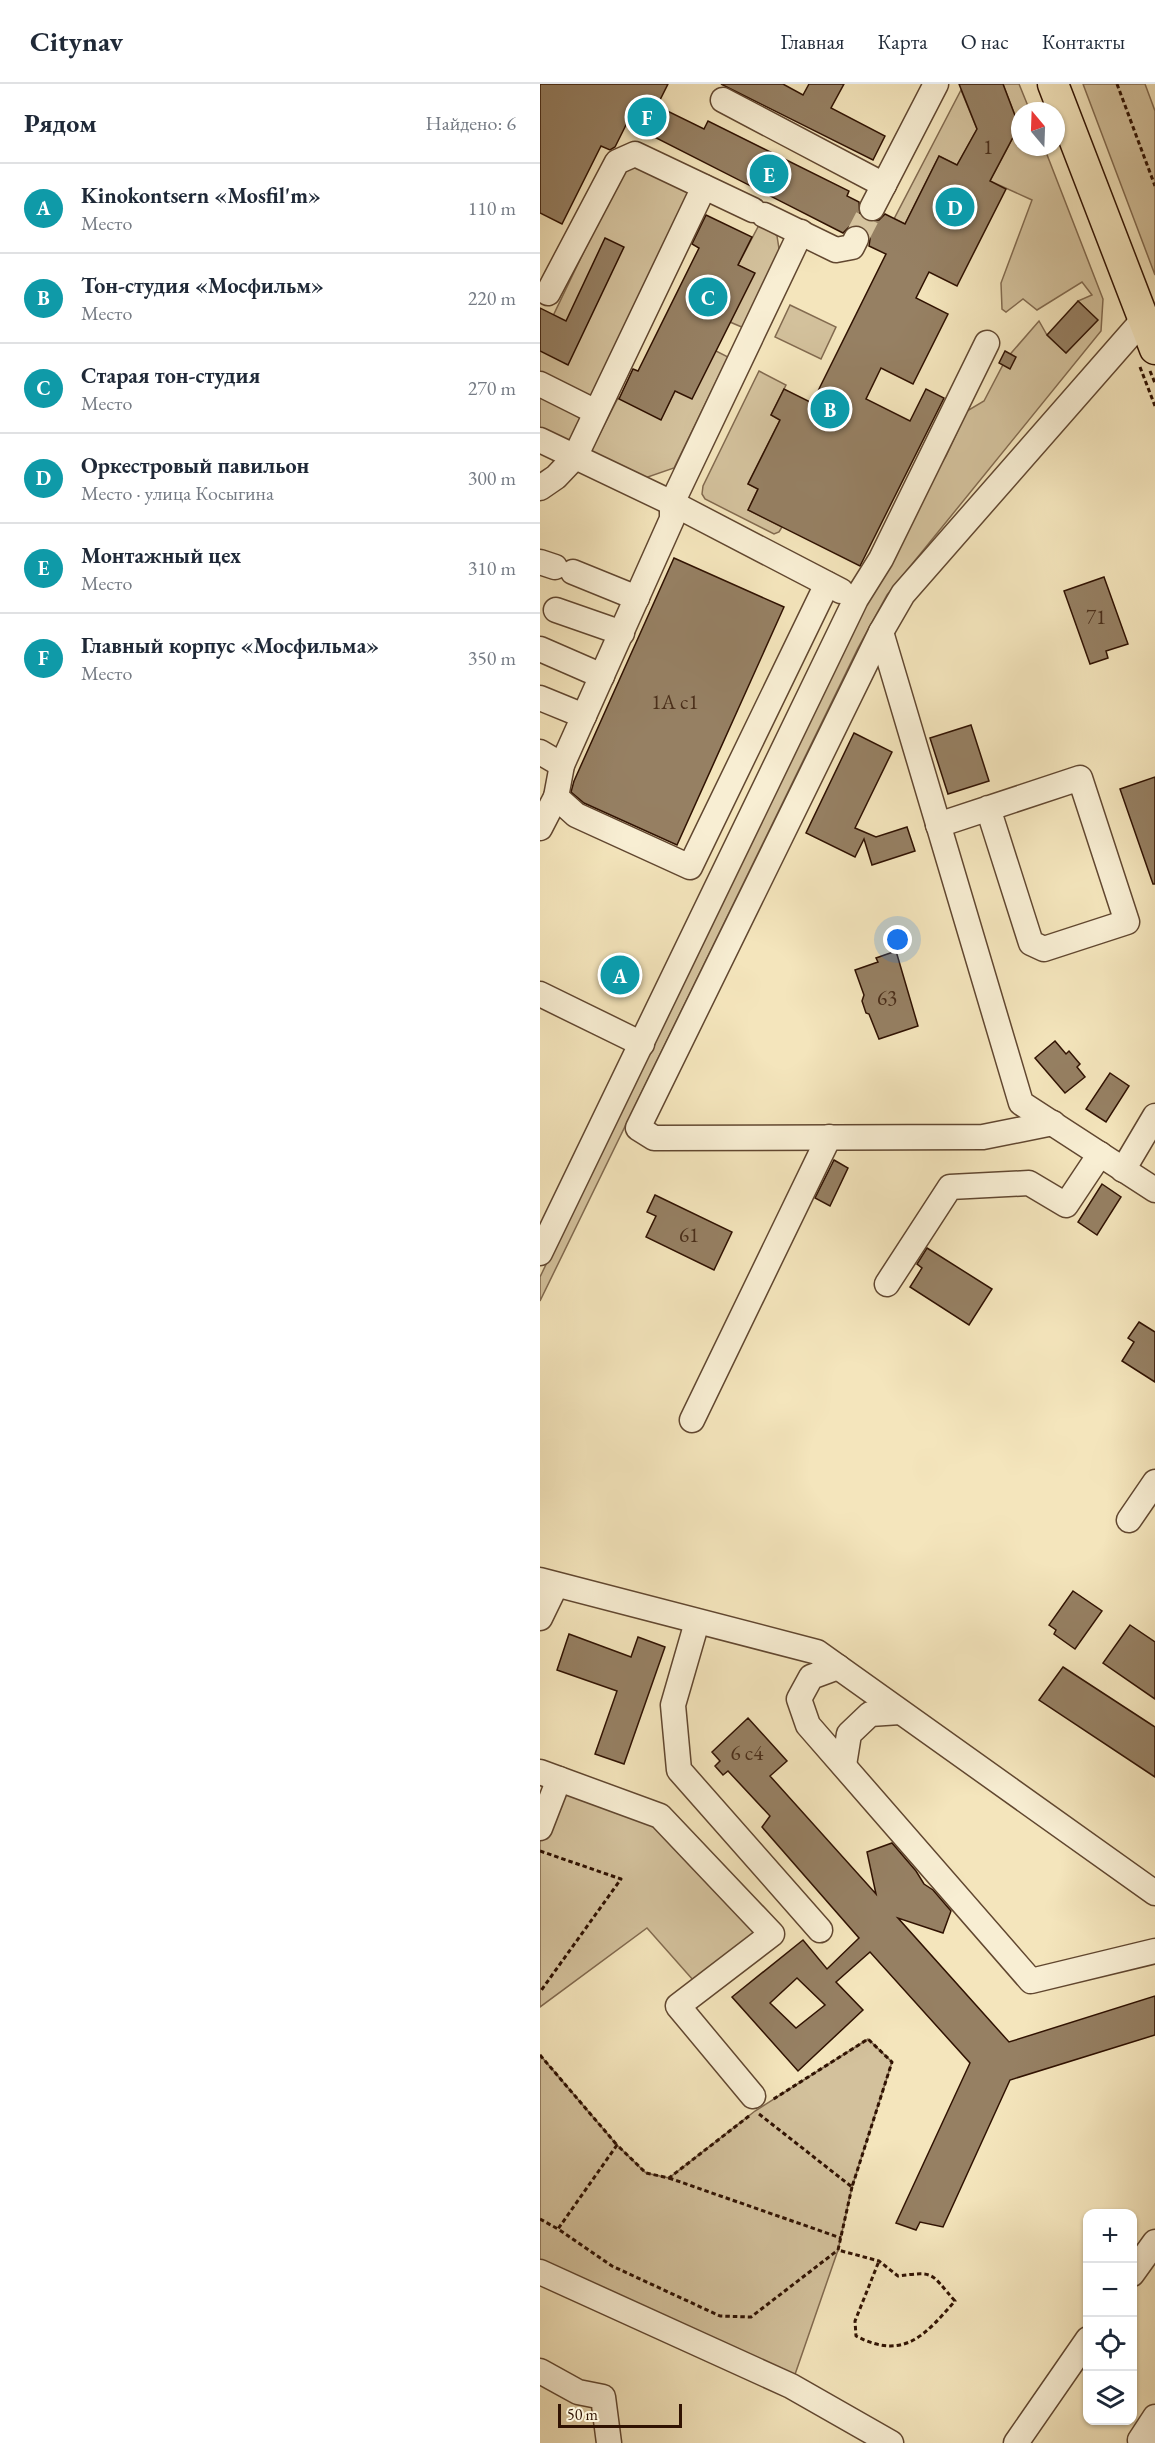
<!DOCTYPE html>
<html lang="ru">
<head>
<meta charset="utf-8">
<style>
  :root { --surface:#fff; --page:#f6f6f7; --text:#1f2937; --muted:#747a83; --line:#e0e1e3; --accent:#8f2418 }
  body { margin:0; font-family:"EB Garamond",serif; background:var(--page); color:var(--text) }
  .controls { position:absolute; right:18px; bottom:18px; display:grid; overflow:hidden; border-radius:12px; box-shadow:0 2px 4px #0004 }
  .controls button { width:54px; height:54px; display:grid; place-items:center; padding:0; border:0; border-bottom:2px solid var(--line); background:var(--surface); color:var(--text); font:30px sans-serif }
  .compass { position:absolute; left:471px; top:18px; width:54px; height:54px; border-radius:50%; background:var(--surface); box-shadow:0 2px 4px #0004; rotate:341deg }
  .scale { position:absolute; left:18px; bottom:15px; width:124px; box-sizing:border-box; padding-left:6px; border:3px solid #301202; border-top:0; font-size:16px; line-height:21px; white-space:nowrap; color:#301202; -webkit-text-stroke:4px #f8eed3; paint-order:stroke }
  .you { position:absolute; left:358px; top:856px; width:21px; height:21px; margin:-15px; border:4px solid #fff; border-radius:50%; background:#1a73e8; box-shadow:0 0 0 9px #1a73e833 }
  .badge { display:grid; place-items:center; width:39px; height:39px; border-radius:50%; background:var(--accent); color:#fff; font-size:20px; font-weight:700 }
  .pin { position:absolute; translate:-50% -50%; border:3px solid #fff; box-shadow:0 2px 6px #0006 }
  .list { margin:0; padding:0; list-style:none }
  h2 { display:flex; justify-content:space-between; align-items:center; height:78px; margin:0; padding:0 24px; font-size:26px }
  h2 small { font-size:20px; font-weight:400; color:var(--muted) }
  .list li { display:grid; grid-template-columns:39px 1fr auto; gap:18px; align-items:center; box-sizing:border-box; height:90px; padding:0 24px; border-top:2px solid var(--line) }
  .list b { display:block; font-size:22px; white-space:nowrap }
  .list p { margin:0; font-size:20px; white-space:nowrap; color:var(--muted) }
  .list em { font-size:20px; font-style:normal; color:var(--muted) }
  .icon { flex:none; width:33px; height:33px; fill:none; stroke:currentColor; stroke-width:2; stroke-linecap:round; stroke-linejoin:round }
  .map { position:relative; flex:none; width:615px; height:2359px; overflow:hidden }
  header { display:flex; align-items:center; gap:36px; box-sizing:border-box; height:84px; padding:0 30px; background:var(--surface); border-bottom:2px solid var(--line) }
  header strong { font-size:28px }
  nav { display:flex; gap:33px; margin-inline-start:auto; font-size:21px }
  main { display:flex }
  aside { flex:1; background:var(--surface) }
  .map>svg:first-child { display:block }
  .green { fill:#d3c19c; stroke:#826a4f; stroke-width:1.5 }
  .building { fill:#968063; stroke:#301202; stroke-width:1.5; fill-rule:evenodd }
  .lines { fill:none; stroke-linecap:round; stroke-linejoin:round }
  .minor-tunnel { stroke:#d7c5a0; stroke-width:24; stroke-dasharray:24 12; stroke-linecap:butt }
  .minor-casing { stroke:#614730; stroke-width:27 }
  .major-casing { stroke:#301202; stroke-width:33 }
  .path { stroke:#301202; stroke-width:3; stroke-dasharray:4.5 3; stroke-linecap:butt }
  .minor { stroke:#f8eed3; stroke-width:24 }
  .major { stroke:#f4e5bc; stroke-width:30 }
  .labels { text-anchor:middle; stroke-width:6; stroke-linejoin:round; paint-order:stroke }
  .number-label { font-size:21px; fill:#4a2e1a }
</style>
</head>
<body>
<header>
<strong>Citynav</strong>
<nav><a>Главная</a><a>Карта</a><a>О нас</a><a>Контакты</a></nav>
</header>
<main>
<aside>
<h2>Рядом<small>Найдено: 6</small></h2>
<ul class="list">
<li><span class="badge" style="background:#0f9aa8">A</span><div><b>Kinokontsern «Mosfil'm»</b><p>Место</p></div><em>110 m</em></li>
<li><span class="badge" style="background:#0f9aa8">B</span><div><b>Тон-студия «Мосфильм»</b><p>Место</p></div><em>220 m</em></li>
<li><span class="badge" style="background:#0f9aa8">C</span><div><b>Старая тон-студия</b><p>Место</p></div><em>270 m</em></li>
<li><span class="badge" style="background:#0f9aa8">D</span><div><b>Оркестровый павильон</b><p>Место · улица Косыгина</p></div><em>300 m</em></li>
<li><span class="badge" style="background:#0f9aa8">E</span><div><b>Монтажный цех</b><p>Место</p></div><em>310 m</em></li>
<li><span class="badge" style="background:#0f9aa8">F</span><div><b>Главный корпус «Мосфильма»</b><p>Место</p></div><em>350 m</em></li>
</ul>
</aside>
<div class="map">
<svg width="615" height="2359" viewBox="0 0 615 2359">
  <rect width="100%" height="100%" fill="#f4e5bc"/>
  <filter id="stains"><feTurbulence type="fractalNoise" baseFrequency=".00333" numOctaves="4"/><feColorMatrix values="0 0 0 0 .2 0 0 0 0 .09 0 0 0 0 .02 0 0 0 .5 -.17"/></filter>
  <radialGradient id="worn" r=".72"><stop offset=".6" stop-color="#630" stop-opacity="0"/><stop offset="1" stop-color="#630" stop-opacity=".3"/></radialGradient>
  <g class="green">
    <path d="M463,0h16l11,27h-10v36h24l59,152 -2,32 -214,264 -29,53 -318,653v-24l348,-725 58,-96 21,-45 17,-10 22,-42 33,-38 8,14 19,18 31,-33 -19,-19 14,-6 -10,-13 -45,28 -14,-11 -17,13 -4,-3 -1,-26 31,-83 -42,-19 29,-55z"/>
    <path d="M543,0h62l10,27v164z"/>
    <path d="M421,6l16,39 -20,36 -18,-9 -34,68 -11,-5z"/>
    <path d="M92,82l56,24 4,6 -100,207 -52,-25v-35l84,-175z"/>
    <path d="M219,141l12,5 6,6 3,19 -36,73 -14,-6 24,-49 -16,-8z"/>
    <path d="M250,221l46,22 -15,32 -46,-22z"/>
    <path d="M176,267l12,6 -54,111 -29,10 -54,-27 27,-53 43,21 14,-28z"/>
    <path d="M219,287l27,14 -15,30 9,5 -32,64 10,5 -10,21 34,17 -3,5 -5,2 -69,-35 -3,-5 1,-8z"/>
    <path d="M0,308l48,29 -14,22 -34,-14z"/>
    <path d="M15,1705l103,38 105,114 -62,48 -54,-61 -107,79v-179z"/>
    <path d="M328,1955l24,23 -40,125 -14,63 -47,136 -251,-114v-217l77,90 29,28 23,5 86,-67z"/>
  </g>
  <g class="building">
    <path d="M0,0h128l-11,22 47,23 4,-8 141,70 -2,5 12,6 1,13 6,6 13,-1 6,-6 20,10 34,-68 18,9 20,-36 -18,-45h44l16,42 -29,55 16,8 -49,97 -28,-14 -13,26 32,16 -35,70 -32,-16 -15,31 44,22 16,-32 18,9 -84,168 -112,-56 10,-21 -10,-5 32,-64 -9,-5 13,-26 28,14 74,-149 -17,-8 1,-7 -2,-7 -6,-6 -13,1 -6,6 -216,-110 -12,24 -5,3 -9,-4 -39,78 -22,-11z"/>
    <path d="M181,0h62l20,11 6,-11h35l-13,24 54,28 -12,24z"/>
    <path d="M166,131l46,22 -14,28 17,8 -63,126 -17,-8 -14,29 -42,-21 14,-30 5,2 61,-123 -7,-4z"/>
    <path d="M65,154l19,9 -56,118 -28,-14v-43l26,13z"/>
    <path d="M538,217l20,19 -32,33 -19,-18z"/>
    <path d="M465,267l11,6 -6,12 -11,-6z"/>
    <path d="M134,474l110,49 -107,238 -93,-42 -13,-11 3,-11z"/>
    <path d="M564,493l24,67 -22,7 2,7 -18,6 -26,-73z"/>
    <path d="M431,641l18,56 -41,13 -18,-56z"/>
    <path d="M314,649l38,19 -37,76 21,9 31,-10 8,24 -43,14 -8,-26 -9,18 -49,-24z"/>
    <path d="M615,693v107h-2l-33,-95z"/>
    <path d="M356,867l22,75 -39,13 -10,-25 -3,-1 -4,-12 2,-6 -9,-25 23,-8 -2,-4z"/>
    <path d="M515,957l11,13 3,-3 11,13 -3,3 8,10 -20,16 -30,-35z"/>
    <path d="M570,989l19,13 -23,36 -20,-13z"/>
    <path d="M294,1076l14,8 -18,38 -15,-8z"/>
    <path d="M562,1100l19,13 -24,38 -19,-13z"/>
    <path d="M115,1111l77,37 -18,38 -68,-33 10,-21 -9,-4z"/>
    <path d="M387,1164l65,41 -23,36 -59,-38 12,-19 -5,-4z"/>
    <path d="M599,1238l16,10v50l-33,-21 12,-19 -6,-4z"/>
    <path d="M533,1507l29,20 -27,38 -21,-15 2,-4 -7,-5z"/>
    <path d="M590,1541l25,17v57l-52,-36z"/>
    <path d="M29,1550l62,23 7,-20 27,10 -41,117 -29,-10 22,-63 -60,-21z"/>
    <path d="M523,1583l92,60v50l-116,-77z"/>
    <path d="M208,1634l39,43 -17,15 106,118 -9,-42 25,-9 24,28 8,13 9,6 18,21 -8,22 -45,-15 111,124 146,-46v39l-145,45 -67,147 -23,-5 -4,8 -20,-7 74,-160 -100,-111 -34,30 27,28 -65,61 -66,-74 71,-57 24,29 32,-31 -97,-111 8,-11 -42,-45 -5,4 -8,-9 5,-5 -8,-9zM257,1894l28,27 -29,23 -26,-25z"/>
  </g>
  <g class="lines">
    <path class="minor-tunnel" d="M316,155l16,-31"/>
    <defs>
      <g id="minor">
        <path d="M183,16l161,85"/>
        <path d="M332,124l64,-124"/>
        <path d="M224,131l72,35 16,-3 4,-8"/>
        <path d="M261,148l-129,271v16l-110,246 -6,32 20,18 114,52 137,-283"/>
        <path d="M8,209l69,-131 18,-8 118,56"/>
        <path d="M0,300l56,28"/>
        <path d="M0,356l132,63 169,88"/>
        <path d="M0,404l16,-11 19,-20 129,-270"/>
        <path d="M0,478l15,5"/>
        <path d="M33,488l64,26"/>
        <path d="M16,526l66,23"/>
        <path d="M341,548l140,471 134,87"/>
        <path d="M0,565l62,27"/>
        <path d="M0,614l44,18"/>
        <path d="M0,668l22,13"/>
        <path d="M398,741l142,-47 47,144 -83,27 -13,-6 -43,-135"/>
        <path d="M0,744l16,-31"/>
        <path d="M0,910l102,50"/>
        <path d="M513,1039l-70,14 -329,1 -16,-10 243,-496 22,-38 240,-274"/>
        <path d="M583,1086l32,-54"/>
        <path d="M0,1169l316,-654 25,-40 106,-216"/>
        <path d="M347,1200l63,-97 79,-4 37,22 34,-51"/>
        <path d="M152,1336l137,-283"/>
        <path d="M589,1436l26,-38"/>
        <path d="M0,1496l277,72 338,241"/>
        <path d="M0,1534l16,-33"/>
        <path d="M157,1538l-24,83 6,65 141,160"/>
        <path d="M298,1583l-27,10 -12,22 9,26 223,256 124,-30"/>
        <path d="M304,1681l5,-31 21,-20 30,-2"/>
        <path d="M0,1688l120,44 112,118 -94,72 75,90"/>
        <path d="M0,1744l19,-49"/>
        <path d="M0,2188l251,114 100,57"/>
        <path d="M592,2190l23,-32"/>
        <path d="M0,2287l38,21 25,5 6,46"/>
        <path d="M476,2359l72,-104"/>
        <path d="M605,2359l-5,-3 15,-23"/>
      </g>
      <path id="major" d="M513,0l102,265"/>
    </defs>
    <use href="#minor" class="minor-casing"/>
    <use href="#major" class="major-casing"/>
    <g class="path">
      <path d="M577,0l38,102"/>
      <path d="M600,283l15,39"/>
      <path d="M610,287l5,12"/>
      <path d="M0,1767l81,28 -81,113"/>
      <path d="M0,1971l77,90"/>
      <path d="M219,2030l93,73 40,-125 -24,-23 -96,61"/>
      <path d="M209,2032l-80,62 -23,-5 -29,-28 -59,84 54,37 108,50 31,1 87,-67"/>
      <path d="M129,2094l172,60"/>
      <path d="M312,2103l-14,63 41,11 19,15c38,-5 32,-3 57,25 -30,34 -51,60 -99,35l-1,-15 24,-60"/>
      <path d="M0,2135l18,10"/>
    </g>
    <use href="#minor" class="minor"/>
    <use href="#major" class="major"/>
  </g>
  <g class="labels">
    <g class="number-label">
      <text x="448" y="70">1</text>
      <text x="556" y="540">71</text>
      <text x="135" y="625">1А с1</text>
      <text x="347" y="921">63</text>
      <text x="149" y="1158">61</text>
      <text x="207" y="1676">6 с4</text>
    </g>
  </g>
  <rect width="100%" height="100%" filter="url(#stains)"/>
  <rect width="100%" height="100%" fill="url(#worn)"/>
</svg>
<div class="controls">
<button>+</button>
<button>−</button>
<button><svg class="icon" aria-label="locate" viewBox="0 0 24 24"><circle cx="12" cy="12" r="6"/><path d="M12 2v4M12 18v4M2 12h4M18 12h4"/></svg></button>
<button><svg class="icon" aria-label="layers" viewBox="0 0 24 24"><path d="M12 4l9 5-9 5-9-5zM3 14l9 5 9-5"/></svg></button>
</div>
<svg class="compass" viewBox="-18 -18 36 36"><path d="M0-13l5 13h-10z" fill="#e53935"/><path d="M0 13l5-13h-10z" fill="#747a83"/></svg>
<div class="scale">50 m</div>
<div class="you"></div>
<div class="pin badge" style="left:80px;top:891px;background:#0f9aa8">A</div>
<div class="pin badge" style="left:290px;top:325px;background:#0f9aa8">B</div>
<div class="pin badge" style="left:168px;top:213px;background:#0f9aa8">C</div>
<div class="pin badge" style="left:415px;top:123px;background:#0f9aa8">D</div>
<div class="pin badge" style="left:229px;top:90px;background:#0f9aa8">E</div>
<div class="pin badge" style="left:107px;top:33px;background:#0f9aa8">F</div>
</div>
</main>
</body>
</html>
